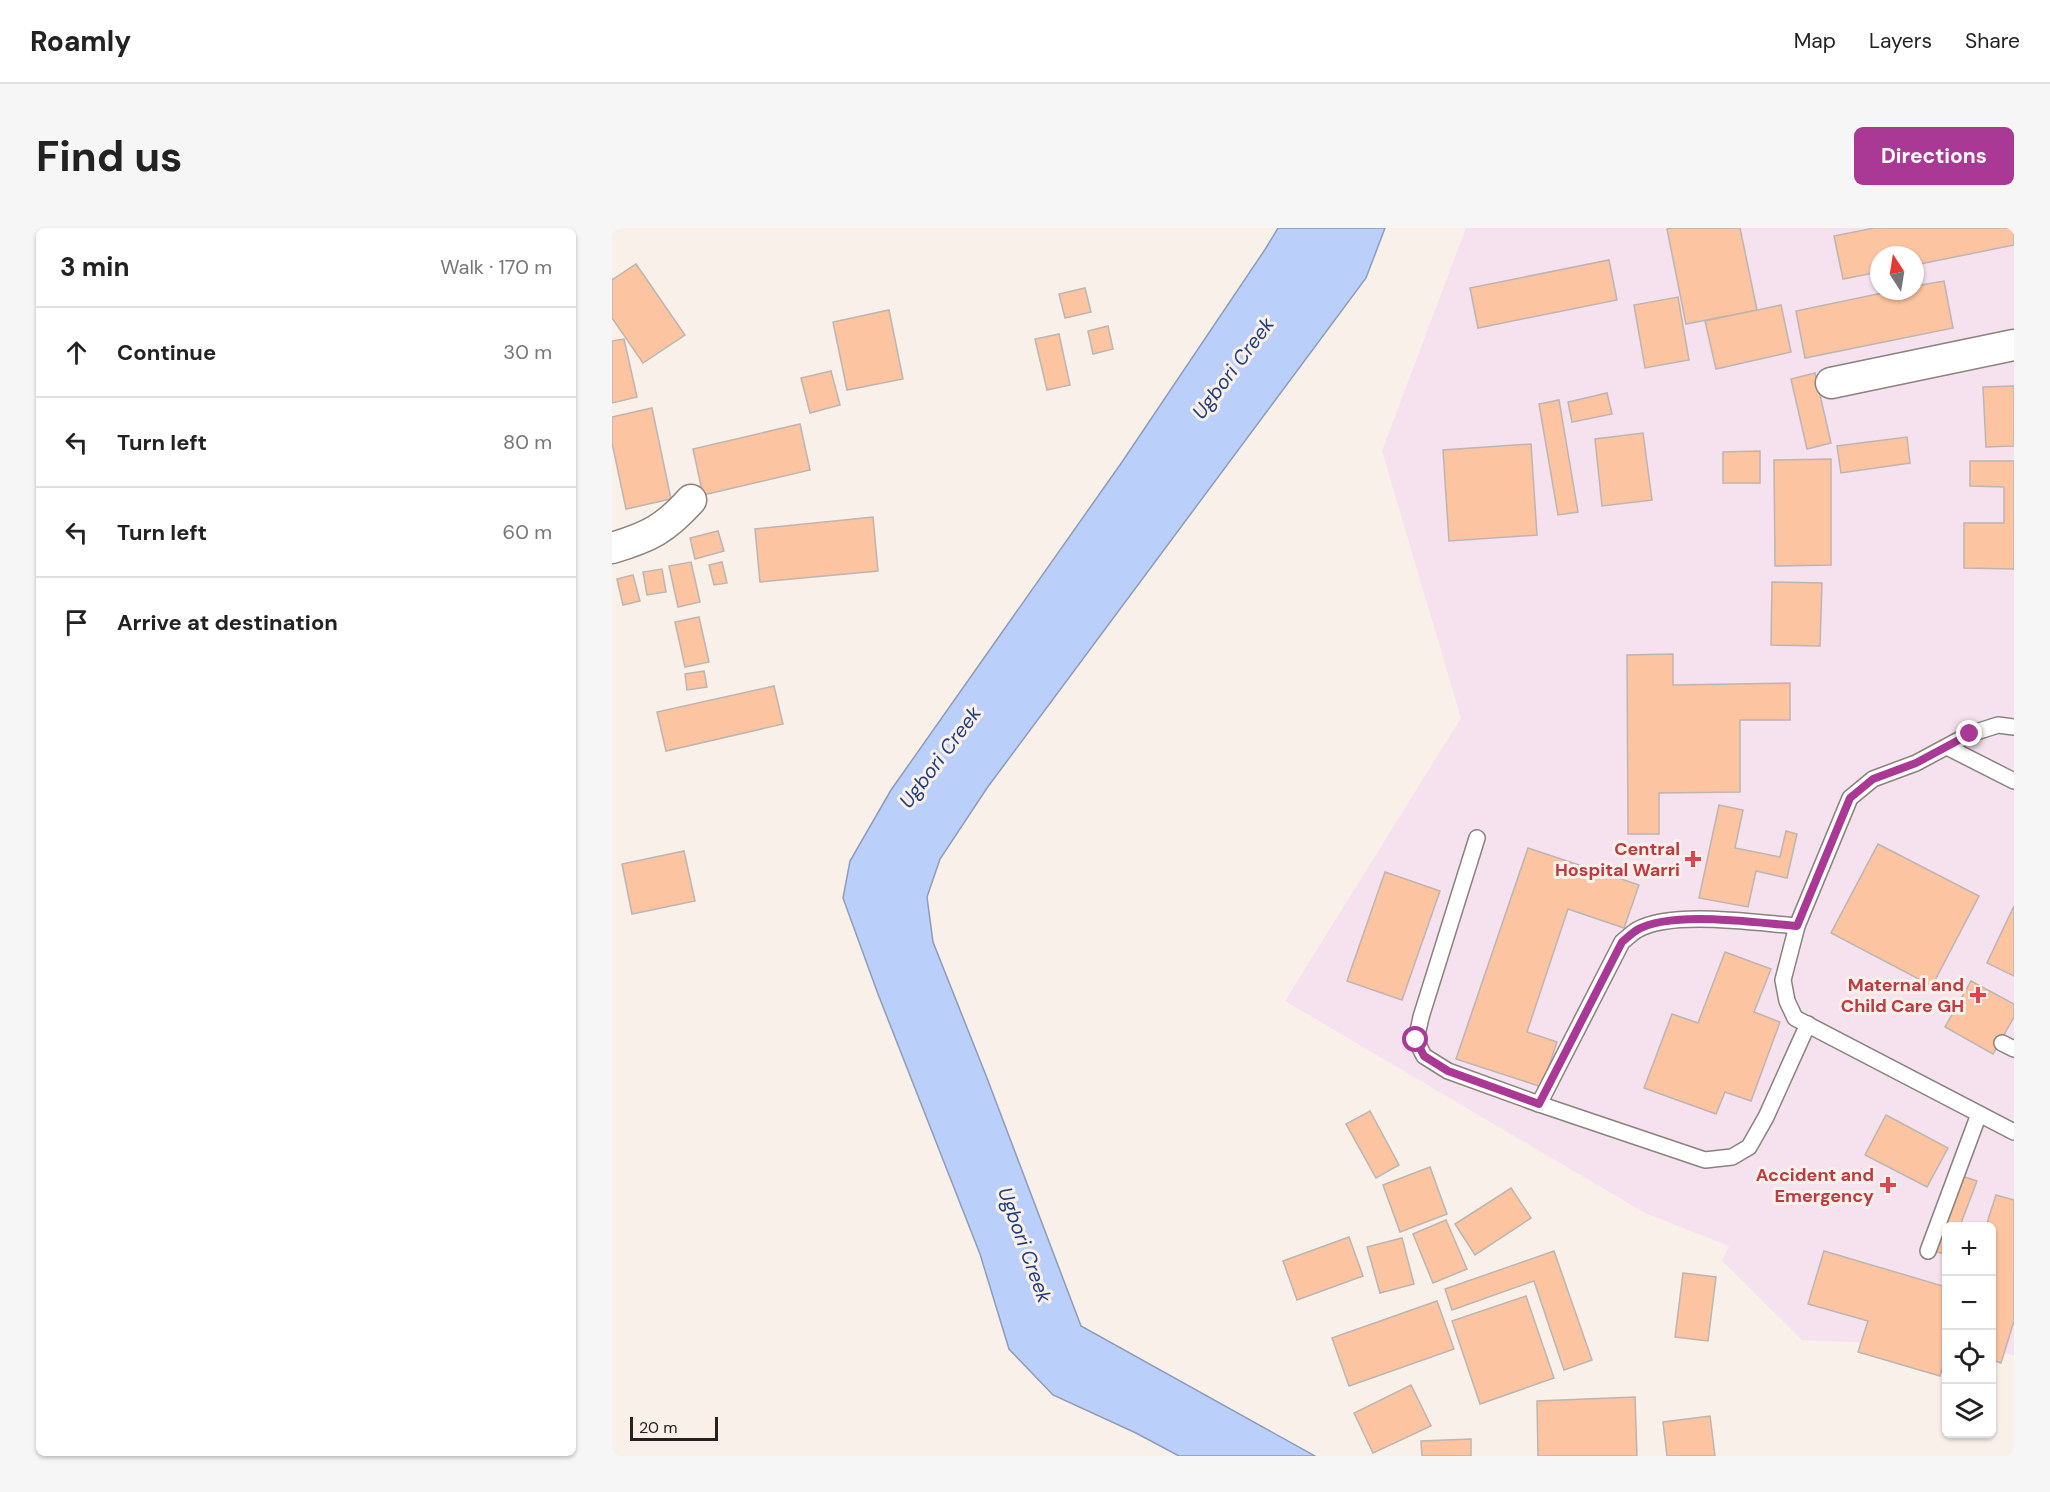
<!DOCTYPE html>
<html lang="en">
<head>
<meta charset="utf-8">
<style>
  :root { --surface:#fff; --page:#f6f6f6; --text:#222; --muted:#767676; --line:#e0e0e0; --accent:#aa3995 }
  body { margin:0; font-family:"DM Sans",sans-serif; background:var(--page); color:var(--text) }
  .controls { position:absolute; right:18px; bottom:18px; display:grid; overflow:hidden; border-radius:9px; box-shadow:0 2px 4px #0004 }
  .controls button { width:54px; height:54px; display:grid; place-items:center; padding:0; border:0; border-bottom:2px solid var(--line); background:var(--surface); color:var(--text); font:30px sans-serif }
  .compass { position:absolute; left:1258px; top:18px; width:54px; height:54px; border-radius:50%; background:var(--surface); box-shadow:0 2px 4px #0004; rotate:348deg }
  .scale { position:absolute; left:18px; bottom:15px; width:88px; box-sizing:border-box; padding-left:6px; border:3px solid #262220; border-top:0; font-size:16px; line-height:21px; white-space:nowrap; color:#262220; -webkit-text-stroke:4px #f9f0ea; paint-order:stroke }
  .stop { position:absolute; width:18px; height:18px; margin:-14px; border:4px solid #aa3995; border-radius:50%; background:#fff }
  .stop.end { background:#aa3995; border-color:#fff; box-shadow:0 2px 6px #0008 }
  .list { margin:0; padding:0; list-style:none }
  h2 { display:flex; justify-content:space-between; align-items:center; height:78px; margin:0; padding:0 24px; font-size:26px }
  h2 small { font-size:20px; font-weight:400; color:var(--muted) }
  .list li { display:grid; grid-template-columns:39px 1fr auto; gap:18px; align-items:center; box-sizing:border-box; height:90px; padding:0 24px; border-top:2px solid var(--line) }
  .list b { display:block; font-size:22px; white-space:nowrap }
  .list em { font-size:20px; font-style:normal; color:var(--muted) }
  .icon { flex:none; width:33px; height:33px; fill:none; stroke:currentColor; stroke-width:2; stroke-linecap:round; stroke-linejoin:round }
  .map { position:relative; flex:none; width:1402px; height:1228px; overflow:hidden; border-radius:9px }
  header { display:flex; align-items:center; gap:36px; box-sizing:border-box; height:84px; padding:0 30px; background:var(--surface); border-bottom:2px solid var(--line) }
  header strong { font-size:28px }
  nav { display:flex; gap:33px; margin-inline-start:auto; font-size:21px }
  .intro { display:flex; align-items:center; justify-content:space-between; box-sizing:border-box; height:144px; padding:0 36px }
  h1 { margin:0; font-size:42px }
  .button { padding:15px 27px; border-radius:9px; background:var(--accent); color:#fff; font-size:21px; font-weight:700 }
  main { display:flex; gap:36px; padding:0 36px }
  aside { flex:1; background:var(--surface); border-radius:9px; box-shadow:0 2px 4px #0004 }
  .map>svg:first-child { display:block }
  .medical { fill:#f6e1ef; fill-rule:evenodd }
  .water { fill:#bad0fa; stroke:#8e9cb9; stroke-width:1.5 }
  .building { fill:#fcc4a1; stroke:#beb5b0; stroke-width:1.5 }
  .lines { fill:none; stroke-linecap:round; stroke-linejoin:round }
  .service-casing { stroke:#8a827d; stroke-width:18 }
  .minor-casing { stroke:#8a827d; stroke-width:33 }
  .service { stroke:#fff; stroke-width:15 }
  .minor { stroke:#fff; stroke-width:30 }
  .route { stroke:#aa3995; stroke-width:8 }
  .health-dot { fill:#e0444e; stroke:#f9f0ea; stroke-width:2 }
  .labels { text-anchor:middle; stroke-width:6; stroke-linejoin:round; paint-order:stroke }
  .health-label { font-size:18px; font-weight:bold; fill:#be3a42; stroke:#f9f0ea; text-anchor:end }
  .water-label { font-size:20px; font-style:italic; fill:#203d7a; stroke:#f9f0ea }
</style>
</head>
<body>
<header>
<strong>Roamly</strong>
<nav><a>Map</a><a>Layers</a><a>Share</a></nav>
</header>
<div class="intro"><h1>Find us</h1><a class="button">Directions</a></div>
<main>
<aside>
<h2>3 min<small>Walk · 170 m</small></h2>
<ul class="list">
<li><svg class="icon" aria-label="ahead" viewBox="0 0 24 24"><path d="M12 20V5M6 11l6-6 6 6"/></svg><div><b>Continue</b></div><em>30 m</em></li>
<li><svg class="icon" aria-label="left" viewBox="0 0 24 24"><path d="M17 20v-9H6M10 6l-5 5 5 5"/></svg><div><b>Turn left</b></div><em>80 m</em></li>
<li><svg class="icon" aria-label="left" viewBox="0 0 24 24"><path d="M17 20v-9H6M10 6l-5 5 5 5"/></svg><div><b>Turn left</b></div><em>60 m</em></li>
<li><svg class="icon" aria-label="arrive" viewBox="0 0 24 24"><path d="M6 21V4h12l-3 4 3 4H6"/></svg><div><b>Arrive at destination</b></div></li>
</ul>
</aside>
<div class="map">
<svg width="1402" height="1228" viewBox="0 0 1402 1228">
  <rect width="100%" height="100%" fill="#f9f0ea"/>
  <path class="medical" d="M854,0h548v1128l-22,-8v-122h-46v120l-144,-6 -80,-79 7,-15 -84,-33 -360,-212 176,-283 -79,-267zM1267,27h36v36h-36z"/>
  <path class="water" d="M666,0h107l-19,50 -379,510 -47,71 -13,38 6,45 54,136 94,248 234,130h-136l-43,-23 -83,-38 -44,-46 -29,-95 -102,-260 -35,-96 7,-37 41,-71 231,-328 144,-214z"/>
  <g class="building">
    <path d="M1060,0h68l17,82 -71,14 -19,-95z"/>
    <path d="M1262,0h140v17l-99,20v-10h-36v17l-36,7 -9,-43z"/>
    <path d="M997,32l8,40 -139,28 -8,-40z"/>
    <path d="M24,36l49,71 -42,28 -31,-45v-38z"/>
    <path d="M1332,53l9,47 -148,30 -9,-47 96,-20h23v-5z"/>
    <path d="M473,60l6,24 -26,6 -6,-24z"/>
    <path d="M1066,69l11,63 -44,8 -11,-63z"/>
    <path d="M1169,77l10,47 -75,17 -11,-48z"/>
    <path d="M277,82l14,69 -56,11 -14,-68z"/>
    <path d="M496,98l5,23 -20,5 -5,-23z"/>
    <path d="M447,106l11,51 -23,5 -12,-51z"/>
    <path d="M12,111l13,58 -25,6v-62z"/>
    <path d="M219,143l9,34 -30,8 -9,-35z"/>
    <path d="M1203,145l16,70 -24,6 -16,-70z"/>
    <path d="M1402,158v60l-28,1 -3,-60z"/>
    <path d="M995,165l5,21 -40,8 -4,-20z"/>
    <path d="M947,172l19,112 -20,3 -19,-111z"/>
    <path d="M40,180l19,91 -45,10 -14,-66v-26z"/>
    <path d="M188,196l10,46 -107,25 -10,-46z"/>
    <path d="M1031,205l9,67 -50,6 -7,-67z"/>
    <path d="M1295,209l3,26 -69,10 -4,-27z"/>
    <path d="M919,216l6,91 -88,6 -6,-91z"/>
    <path d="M1148,223v32h-37v-31z"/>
    <path d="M1219,231v106l-56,1 -1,-106z"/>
    <path d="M1358,233h44v108l-50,-1v-45h40v-36l-34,-1z"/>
    <path d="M261,289l5,54 -118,11 -5,-53z"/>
    <path d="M106,303l6,20 -29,8 -5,-21z"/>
    <path d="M79,334l9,40 -22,5 -9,-41z"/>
    <path d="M110,334l5,21 -13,2 -5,-20z"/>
    <path d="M50,341l4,23 -19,3 -4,-23z"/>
    <path d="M21,347l7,26 -17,4 -6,-26z"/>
    <path d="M1160,354l50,1 -2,63 -49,-1z"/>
    <path d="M87,389l10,45 -24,5 -10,-45z"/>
    <path d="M1061,426v31l117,-2v37h-50v72l-81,1v41h-31l-1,-179z"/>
    <path d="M92,443l3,16 -20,3 -2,-16z"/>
    <path d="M162,458l9,38 -117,27 -9,-39z"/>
    <path d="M1107,577l24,5 -8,38 45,9 6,-26 11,3 -10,44 -31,-7 -8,36 -49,-9z"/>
    <path d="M1266,616l101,52 -47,90 -101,-53z"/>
    <path d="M916,620l111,37 -15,43 -56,-19 -41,123 30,10 -15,45 -86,-28z"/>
    <path d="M72,623l11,50 -63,13 -10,-50z"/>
    <path d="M773,644l55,19 -38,109 -55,-19z"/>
    <path d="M1402,678v70l-27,-13z"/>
    <path d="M1113,724l46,17 -17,43 26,10 -29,79 -26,-9 -9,22 -72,-26 28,-74 26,9z"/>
    <path d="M1359,753l43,23v13l-21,37 -48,-27z"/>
    <path d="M758,883l29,54 -23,13 -30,-54z"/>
    <path d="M1274,887l62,33 -21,39 -62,-32z"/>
    <path d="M818,939l17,47 -47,18 -17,-47z"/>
    <path d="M1350,948l15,5 -17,45h-14v29l-11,-4z"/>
    <path d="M899,960l20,30 -56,37 -20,-31z"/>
    <path d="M1384,967l18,5v121l-13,42 -9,-3v-134h-6z"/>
    <path d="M834,992l21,49 -34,14 -20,-49z"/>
    <path d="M737,1009l14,39 -66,24 -14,-39z"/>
    <path d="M790,1010l12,46 -34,9 -13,-46z"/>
    <path d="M942,1023l38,109 -28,10 -30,-89 -82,29 -7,-21z"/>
    <path d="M1212,1023l122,36v68l-6,21 -82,-24 10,-31 -60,-17z"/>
    <path d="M1071,1045l33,4 -8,64 -33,-4z"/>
    <path d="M914,1068l28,82 -74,26 -28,-83z"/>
    <path d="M825,1073l17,48 -105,37 -17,-48z"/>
    <path d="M799,1157l20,41 -58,27 -19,-40z"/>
    <path d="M1023,1169l2,59h-99l-1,-55z"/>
    <path d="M1098,1188l5,40h-48l-4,-34z"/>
    <path d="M859,1211v17h-49l-1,-15z"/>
  </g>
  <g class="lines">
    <defs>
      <g id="service">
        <path d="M1402,499l-16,-2 -28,9 -54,29 -43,16 -23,19 -53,128 -14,54 4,21 8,17 219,114"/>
        <path d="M1335,519l67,34"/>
        <path d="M865,610l-56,179 -5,23 8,16 24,15 91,33 166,56 27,-3 17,-10 17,-30 42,-93"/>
        <path d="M1390,815l12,6"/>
        <path d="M927,876l83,-162c5,-4 10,-9 15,-12 35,-20 119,-7 160,-4"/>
        <path d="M1316,1023l51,-137"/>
      </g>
      <g id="minor">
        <path d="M1219,155l183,-38"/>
        <path d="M0,320c37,-11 53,-19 79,-48"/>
      </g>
    </defs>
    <use href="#service" class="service-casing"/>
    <use href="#minor" class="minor-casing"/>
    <use href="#service" class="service"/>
    <use href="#minor" class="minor"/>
  </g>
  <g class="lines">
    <path class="route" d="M804,812l8,16 24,15 91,33 83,-162c5,-4 10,-9 15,-12 35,-20 119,-7 160,-4l53,-128 23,-19 43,-16 54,-29"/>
  </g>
  <g class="health-dot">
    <path d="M1078 622h6v6h6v6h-6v6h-6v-6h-6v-6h6z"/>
    <path d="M1363 758h6v6h6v6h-6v6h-6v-6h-6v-6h6z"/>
    <path d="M1273 948h6v6h6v6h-6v6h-6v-6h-6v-6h6z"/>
  </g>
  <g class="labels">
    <g class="health-label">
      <text x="1068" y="627">Central<tspan x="1068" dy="21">Hospital Warri</tspan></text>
      <text x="1352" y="763">Maternal and<tspan x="1352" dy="21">Child Care GH</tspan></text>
      <text x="1262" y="953">Accident and<tspan x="1262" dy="21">Emergency</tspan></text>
    </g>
    <g class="water-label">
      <text transform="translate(621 140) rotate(-53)" y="7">Ugbori Creek</text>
      <text transform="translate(328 529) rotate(-53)" y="7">Ugbori Creek</text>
      <text transform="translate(413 1017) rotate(70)" y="7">Ugbori Creek</text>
    </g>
  </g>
</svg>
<div class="controls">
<button>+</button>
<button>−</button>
<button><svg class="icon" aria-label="locate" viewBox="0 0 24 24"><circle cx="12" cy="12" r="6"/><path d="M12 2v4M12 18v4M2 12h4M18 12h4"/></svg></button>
<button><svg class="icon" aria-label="layers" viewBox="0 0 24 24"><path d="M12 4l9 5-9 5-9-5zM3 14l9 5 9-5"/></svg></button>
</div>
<svg class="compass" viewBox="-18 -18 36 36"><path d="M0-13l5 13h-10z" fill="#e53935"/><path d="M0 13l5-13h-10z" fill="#767676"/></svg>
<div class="scale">20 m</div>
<div class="stop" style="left:804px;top:812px"></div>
<div class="stop end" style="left:1358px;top:506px"></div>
</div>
</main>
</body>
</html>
